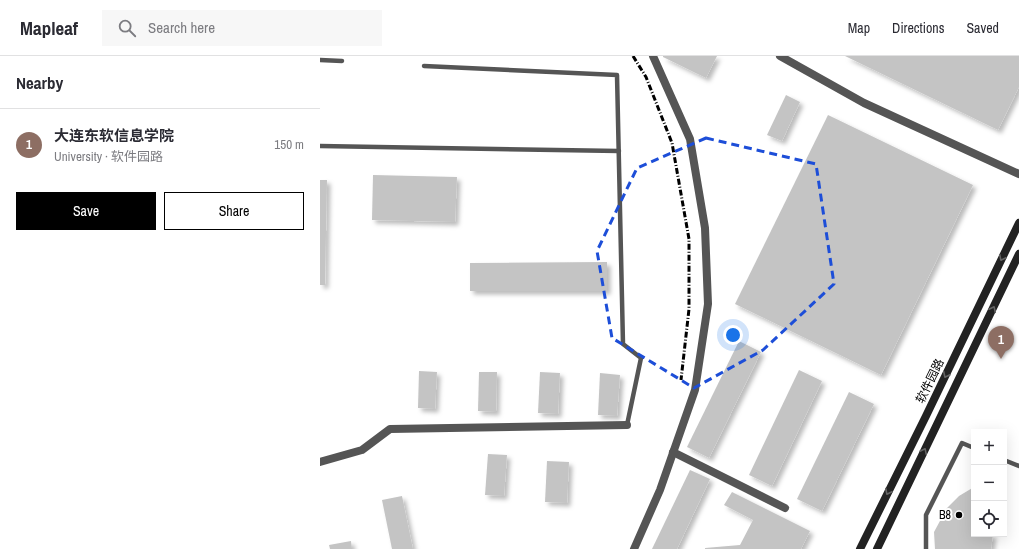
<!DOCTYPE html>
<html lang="en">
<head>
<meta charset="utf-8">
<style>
  :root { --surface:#fff; --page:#f7f7f7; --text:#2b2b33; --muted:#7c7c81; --line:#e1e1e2; --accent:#000 }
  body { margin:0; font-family:"Archivo Narrow","Noto Sans SC",sans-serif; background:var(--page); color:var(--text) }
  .controls { position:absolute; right:12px; bottom:12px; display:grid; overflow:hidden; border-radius:0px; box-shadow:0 4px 16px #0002 }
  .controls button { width:36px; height:36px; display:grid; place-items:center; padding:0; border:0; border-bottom:1px solid var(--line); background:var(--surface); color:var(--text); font:20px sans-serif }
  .you { position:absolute; left:413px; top:279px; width:14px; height:14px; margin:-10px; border:3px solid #fff; border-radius:50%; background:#1a73e8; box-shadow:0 0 0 6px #1a73e833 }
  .badge { display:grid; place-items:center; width:26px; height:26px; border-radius:50%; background:var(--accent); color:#fff; font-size:13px; font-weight:700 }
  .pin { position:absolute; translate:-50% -33px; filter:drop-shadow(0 1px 2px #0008) }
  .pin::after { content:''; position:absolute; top:21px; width:14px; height:12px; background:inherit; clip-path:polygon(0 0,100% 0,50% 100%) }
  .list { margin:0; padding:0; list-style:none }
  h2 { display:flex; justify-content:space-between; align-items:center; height:52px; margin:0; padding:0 16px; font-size:17px }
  h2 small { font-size:13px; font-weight:400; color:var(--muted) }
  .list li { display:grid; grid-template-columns:26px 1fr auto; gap:12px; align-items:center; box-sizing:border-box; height:72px; padding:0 16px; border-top:1px solid var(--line) }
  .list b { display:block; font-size:15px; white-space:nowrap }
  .list p { margin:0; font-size:13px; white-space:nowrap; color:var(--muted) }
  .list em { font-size:13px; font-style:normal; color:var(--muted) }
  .actions { display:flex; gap:8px; padding:12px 16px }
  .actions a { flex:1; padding:9px 0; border:1px solid var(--accent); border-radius:0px; text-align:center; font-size:14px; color:var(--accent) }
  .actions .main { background:var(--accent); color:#fff }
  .icon { flex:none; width:22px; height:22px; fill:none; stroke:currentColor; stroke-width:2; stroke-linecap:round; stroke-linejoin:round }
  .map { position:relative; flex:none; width:699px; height:493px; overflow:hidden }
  header { display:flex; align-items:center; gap:24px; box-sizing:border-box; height:56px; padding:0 20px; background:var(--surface); border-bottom:1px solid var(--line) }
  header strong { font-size:19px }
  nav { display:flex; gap:22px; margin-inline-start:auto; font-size:14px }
  .search { width:280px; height:36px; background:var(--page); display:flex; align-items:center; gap:10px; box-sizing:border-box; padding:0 14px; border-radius:0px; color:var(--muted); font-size:15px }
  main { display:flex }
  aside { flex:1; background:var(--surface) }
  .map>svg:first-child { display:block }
  .building { fill:#c4c4c4; filter:url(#shadow) }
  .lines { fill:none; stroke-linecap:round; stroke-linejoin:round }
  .lane { stroke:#555; stroke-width:4.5 }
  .street { stroke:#555; stroke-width:8 }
  .secondary { stroke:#222; stroke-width:8 }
  .rail { stroke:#000; stroke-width:3; stroke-dasharray:6 2 1 2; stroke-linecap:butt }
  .oneway { stroke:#646464 }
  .marked { fill:none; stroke:#1d4ed8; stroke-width:3; stroke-dasharray:8 5; stroke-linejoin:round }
  .poi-dot { fill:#000; stroke:#fff; stroke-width:1.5 }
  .labels { text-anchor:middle; stroke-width:4; stroke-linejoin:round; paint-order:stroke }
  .street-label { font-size:12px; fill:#000; stroke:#fff }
  .poi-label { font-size:12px; fill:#000; stroke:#fff; text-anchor:end }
</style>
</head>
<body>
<header>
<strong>Mapleaf</strong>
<div class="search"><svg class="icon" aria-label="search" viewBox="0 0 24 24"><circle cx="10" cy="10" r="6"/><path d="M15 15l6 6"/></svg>Search here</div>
<nav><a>Map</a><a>Directions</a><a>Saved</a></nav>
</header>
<main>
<aside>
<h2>Nearby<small></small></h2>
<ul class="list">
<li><span class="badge" style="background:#8d6e63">1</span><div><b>大连东软信息学院</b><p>University · 软件园路</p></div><em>150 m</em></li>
</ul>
<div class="actions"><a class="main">Save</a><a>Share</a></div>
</aside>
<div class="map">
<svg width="699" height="493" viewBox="0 0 699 493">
  <defs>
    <filter id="shadow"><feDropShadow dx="3.5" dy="3.5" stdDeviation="2" flood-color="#0004"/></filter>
  </defs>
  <rect width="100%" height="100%" fill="#fff"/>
  <g class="building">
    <path d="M343,0h54l-11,22 -43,-21z"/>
    <path d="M525,0h174v31l-21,43z"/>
    <path d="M466,39l14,7 -18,39 -15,-6z"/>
    <path d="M508,59l145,70 -92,190 -146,-71z"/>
    <path d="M53,119l84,2 -2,45 -83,-2z"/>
    <path d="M0,124h7l-2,105h-5z"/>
    <path d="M287,206v29h-137v-28z"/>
    <path d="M419,285l22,11 -52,106 -22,-11z"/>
    <path d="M479,314l23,11 -50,105 -23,-11z"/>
    <path d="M99,315l18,1 -2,37 -17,-1z"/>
    <path d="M159,316h18l-1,40 -18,-1z"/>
    <path d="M220,316l20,1 -2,41 -20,-1z"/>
    <path d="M280,317l20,2 -3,41 -19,-1z"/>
    <path d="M529,336l25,12 -52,107 -25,-12z"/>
    <path d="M168,398l19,1 -3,41 -19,-1z"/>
    <path d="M227,405l22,1 -2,41 -22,-1z"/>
    <path d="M370,414l20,9 -33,70h-25z"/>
    <path d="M654,431v47h19l-2,15h-56l-1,-17 13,-24 12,-12z"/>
    <path d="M412,436l78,39 -9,18h-96v-1l35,-3 13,-25 -29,-15z"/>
    <path d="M82,440l11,53h-21l-10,-49z"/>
    <path d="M31,485l1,8h-22l-1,-4z"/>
  </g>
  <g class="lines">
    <g class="lane">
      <path d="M0,4l22,1"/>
      <path d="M104,10l193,9 6,269 18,14 -14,67"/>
      <path d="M0,90l299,5"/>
      <path d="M684,404l15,6"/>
      <path d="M606,493v-34l36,-72 12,5"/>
    </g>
    <g class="street">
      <path d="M460,0l84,47 155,71"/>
      <path d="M353,396l112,56"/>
      <path d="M0,406l42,-12 28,-21 237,-4"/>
      <path d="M314,493l26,-59 35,-100 13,-86 -3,-76 -15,-89 -37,-83"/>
    </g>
    <g class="secondary">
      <path d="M540,493l66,-133 93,-193"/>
      <path d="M557,493l142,-295"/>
    </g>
    <path class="rail" d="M313,0l13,21 26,66 17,96v70l-8,71"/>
  </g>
  <defs><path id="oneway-chevron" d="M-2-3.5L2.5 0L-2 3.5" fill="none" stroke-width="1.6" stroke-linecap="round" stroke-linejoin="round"/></defs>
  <g class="oneway">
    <use href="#oneway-chevron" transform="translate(682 202) rotate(116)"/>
    <use href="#oneway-chevron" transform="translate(673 253) rotate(-64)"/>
    <use href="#oneway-chevron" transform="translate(626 319) rotate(116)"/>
    <use href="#oneway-chevron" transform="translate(604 395) rotate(-64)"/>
    <use href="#oneway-chevron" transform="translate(568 436) rotate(117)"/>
  </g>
  <path class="marked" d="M386,82l110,26 18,120 -71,66 -69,38 -82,-50 -15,-87 40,-83z"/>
  <circle class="poi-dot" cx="639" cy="459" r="4"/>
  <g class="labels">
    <g class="street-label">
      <text transform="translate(610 325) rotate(-64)" y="4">软件园路</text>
    </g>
    <g class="poi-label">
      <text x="631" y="463">B8</text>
    </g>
  </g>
</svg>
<div class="controls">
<button>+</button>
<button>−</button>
<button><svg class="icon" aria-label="locate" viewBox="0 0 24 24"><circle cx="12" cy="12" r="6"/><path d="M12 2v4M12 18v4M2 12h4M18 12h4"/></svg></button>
</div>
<div class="you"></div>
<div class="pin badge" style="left:681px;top:303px;background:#8d6e63">1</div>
</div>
</main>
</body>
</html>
